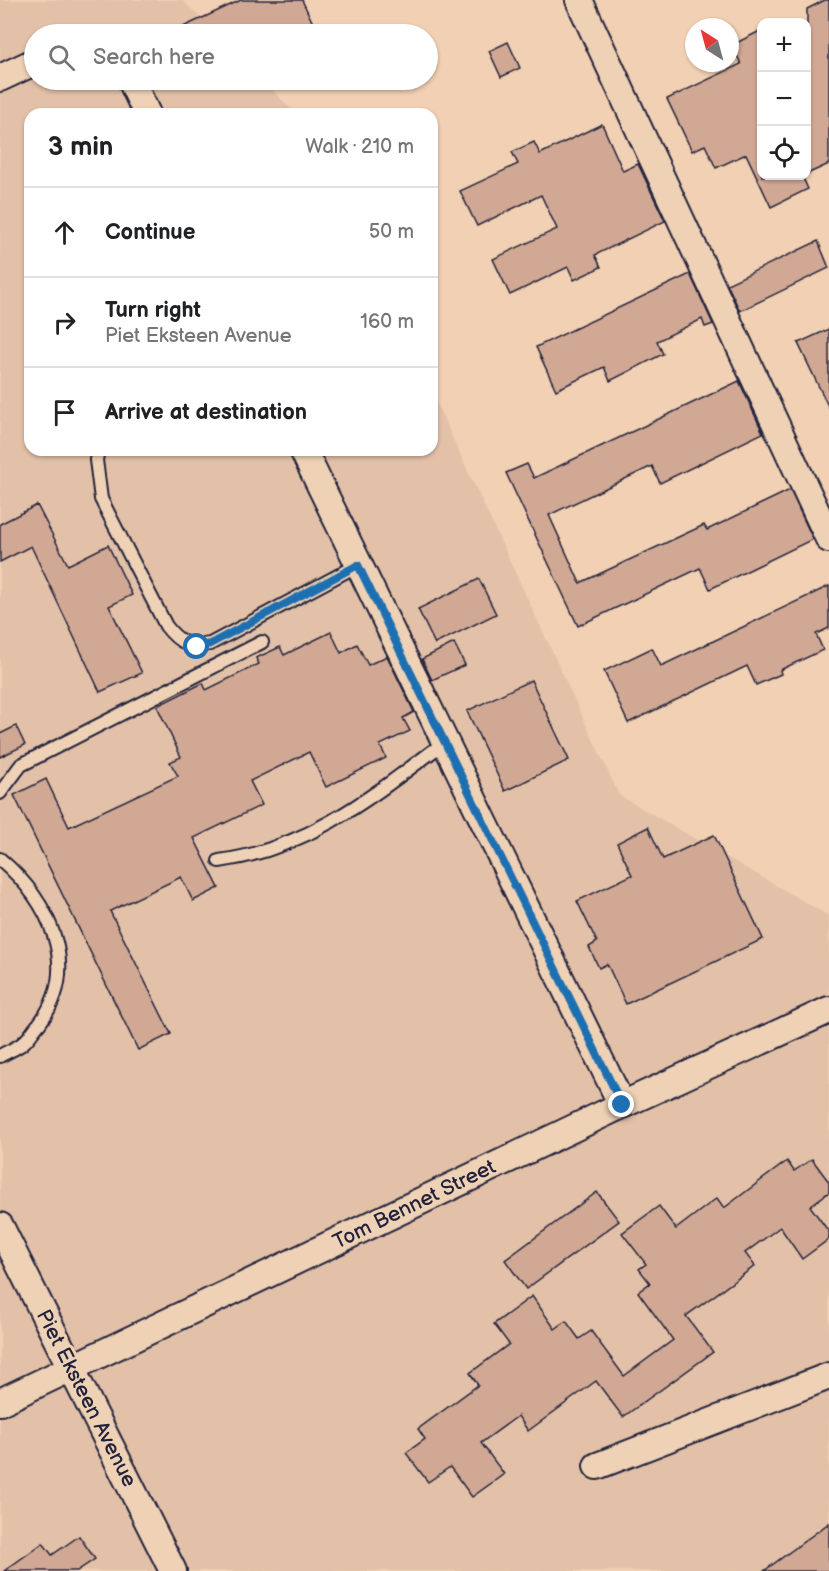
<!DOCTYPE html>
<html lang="en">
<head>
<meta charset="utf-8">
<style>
  :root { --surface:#fff; --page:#f2f2f2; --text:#202124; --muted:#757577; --line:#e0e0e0 }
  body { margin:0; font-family:"Balsamiq Sans",sans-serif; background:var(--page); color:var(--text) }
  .controls { position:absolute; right:18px; top:18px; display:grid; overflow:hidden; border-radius:12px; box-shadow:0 2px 4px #0004 }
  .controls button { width:54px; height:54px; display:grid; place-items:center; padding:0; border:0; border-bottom:2px solid var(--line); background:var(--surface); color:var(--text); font:30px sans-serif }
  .compass { position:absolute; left:685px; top:18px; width:54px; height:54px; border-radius:50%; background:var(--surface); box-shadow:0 2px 4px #0004; rotate:324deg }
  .stop { position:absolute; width:18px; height:18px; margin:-14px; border:4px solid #1f6fb2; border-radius:50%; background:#fff }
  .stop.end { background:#1f6fb2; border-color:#fff; box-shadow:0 2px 6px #0008 }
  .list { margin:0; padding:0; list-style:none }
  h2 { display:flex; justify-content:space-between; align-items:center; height:78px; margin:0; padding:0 24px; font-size:26px }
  h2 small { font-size:20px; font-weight:400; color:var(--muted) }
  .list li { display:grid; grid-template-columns:39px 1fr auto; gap:18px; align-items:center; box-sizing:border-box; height:90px; padding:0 24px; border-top:2px solid var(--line) }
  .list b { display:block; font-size:22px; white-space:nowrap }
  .list p { margin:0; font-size:20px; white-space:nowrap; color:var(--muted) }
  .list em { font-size:20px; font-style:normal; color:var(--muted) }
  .icon { flex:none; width:33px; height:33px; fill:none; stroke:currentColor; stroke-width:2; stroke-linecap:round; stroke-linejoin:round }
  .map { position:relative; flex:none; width:829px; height:1571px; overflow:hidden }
  .search { position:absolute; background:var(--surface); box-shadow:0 2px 4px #0004; left:24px; top:24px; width:414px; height:66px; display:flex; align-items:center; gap:15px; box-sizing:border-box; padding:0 21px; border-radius:33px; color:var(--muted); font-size:22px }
  .panel { position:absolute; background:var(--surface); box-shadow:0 2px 4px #0004; left:24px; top:108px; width:414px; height:348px; border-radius:18px }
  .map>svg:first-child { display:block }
  .built { fill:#e3c1a8 }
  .building { fill:#d1a894; stroke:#22223b; stroke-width:1.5 }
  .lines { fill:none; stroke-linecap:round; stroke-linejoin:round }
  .service-casing { stroke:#22223b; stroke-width:16 }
  .minor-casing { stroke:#22223b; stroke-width:30 }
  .service { stroke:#efd2b6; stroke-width:12 }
  .minor { stroke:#efd2b6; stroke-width:26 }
  .route { stroke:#1f6fb2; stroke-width:8 }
  .labels { text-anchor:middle; stroke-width:6; stroke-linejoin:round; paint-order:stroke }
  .street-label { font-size:21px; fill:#22223b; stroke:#efd2b6 }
</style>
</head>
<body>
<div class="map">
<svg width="829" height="1571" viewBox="0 0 829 1571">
  <rect width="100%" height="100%" fill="#f1d0b3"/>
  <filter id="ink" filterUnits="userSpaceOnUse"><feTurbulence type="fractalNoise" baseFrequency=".0167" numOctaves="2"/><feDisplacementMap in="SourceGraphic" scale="12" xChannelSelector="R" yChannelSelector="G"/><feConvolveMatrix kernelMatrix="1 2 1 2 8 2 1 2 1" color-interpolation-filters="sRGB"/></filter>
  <g filter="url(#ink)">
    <path class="built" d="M0,0h182l35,34h-183v46h228l34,34h-266v336h402v-56l187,401 210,121v655h-829z"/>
    <g class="building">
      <path d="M241,0h61l16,34h-150z"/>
      <path d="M825,0h4v164l-22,10v-165z"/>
      <path d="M762,30v146h40l6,13 -37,18 -25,-53 -30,14 -11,-23 -13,6 -25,-52 74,-35 -9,-19z"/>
      <path d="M508,42l12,26 -19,9 -12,-26z"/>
      <path d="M602,124l21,47 15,-7 27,57 -70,34 6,12 -27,13 -6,-13 -58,28 -17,-36 64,-30 -16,-34 -64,31 -17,-35 58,-27 -6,-12 22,-10 6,12z"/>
      <path d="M818,241l11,27 -89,43 -13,-27z"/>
      <path d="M690,274l23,50 -8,3 -3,-8 -45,22 6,13 -53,27 -6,-14 -48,23 -20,-43z"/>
      <path d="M829,329v79l-31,-65z"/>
      <path d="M739,381l24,52 -103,50 -8,-17 -103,49 31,68 124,-58 3,5 83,-40 23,49 -103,50 -10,-21 -122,58 -72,-153 21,-9 7,14z"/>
      <path d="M37,505l31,60 40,-20 24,50 -23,11 33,67 -42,19 -69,-146 -31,16v-38z"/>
      <path d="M479,579l17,35 -61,30 -17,-35z"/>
      <path d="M829,586v42l-13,6 7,16 -43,20 1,4 -25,11 -9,-19 -119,57 -24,-52 48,-23 9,18z"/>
      <path d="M331,632l10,21 16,-9 11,21 19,-9 27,56 -11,6 7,13 -30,14 6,13 -60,29 -17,-35 -59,29 12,24 -68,33 25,50 -26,13 -12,-24 -71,34 61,123 -33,16 -124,-255 32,-16 23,48 109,-51 -8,-14 11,-5 -24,-51 46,-23 3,7 53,-26 -3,-6 24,-11 4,8z"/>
      <path d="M454,643l11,22 -33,15 -10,-21z"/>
      <path d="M531,680l38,80 -64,31 -38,-80z"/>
      <path d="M16,726l9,19 -25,12v-23z"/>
      <path d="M648,827l15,32 51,-24 49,104 -137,65 -19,-40 -8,4 -10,-21 8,-5 -20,-41 55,-26 -15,-32z"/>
      <path d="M812,1159l17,23v10l-19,14 19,26v7l-27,20 -22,-32 -35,26 10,13 -69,50 27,36 -90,65 -27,-36 -68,50 -10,-15 -37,27 23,31 -32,23 -22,-30 -22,15 -22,-29 19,-14 -7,-10 60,-44 -8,-12 39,-29 -15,-20 38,-28 23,33 11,-8 13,18 12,-8 33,45 49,-36 -35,-48 12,-9 -11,-14 7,-5 -24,-31 37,-27 17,23 41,-31 7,10 63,-47 7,10z"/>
      <path d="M597,1192l22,29 -93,68 -21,-29z"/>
      <path d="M829,1523v48h-65z"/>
      <path d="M79,1536l16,23 -18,12h-73l39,-28 9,12z"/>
    </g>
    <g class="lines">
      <defs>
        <g id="service">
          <path d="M98,450l-2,10 5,39 65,127c13,17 24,22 44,18l148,-79"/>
          <path d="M0,793l21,-28 241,-123"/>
          <path d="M0,859c48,41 83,108 39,165 -5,5 -9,13 -15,18 -6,6 -16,9 -24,14"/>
          <path d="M219,861c90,-12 156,-67 226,-119"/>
        </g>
        <g id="minor">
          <path d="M579,0l250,539"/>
          <path d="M0,78l34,-16"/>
          <path d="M131,80l16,34"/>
          <path d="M303,450l319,655"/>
          <path d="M0,1226l173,345"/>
          <path d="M0,1402l622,-297 207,-95"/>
          <path d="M597,1466l232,-90"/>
        </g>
      </defs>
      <use href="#service" class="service-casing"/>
      <use href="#minor" class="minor-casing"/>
      <use href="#service" class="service"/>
      <use href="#minor" class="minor"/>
    </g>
  </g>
  <g class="lines" filter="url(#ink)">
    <path class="route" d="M197,647l13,-3 148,-79 264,540"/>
  </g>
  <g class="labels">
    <g class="street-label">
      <text transform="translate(414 1204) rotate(-26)" y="7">Tom Bennet Street</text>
      <text transform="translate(87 1398) rotate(63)" y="7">Piet Eksteen Avenue</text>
    </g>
  </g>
</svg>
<div class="controls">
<button>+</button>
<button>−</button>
<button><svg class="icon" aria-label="locate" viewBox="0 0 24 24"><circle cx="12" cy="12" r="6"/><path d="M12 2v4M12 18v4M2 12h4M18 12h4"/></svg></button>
</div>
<svg class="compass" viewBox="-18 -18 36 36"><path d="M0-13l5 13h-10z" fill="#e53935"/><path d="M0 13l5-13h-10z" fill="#757577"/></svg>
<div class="stop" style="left:197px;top:647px"></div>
<div class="stop end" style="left:622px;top:1105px"></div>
<div class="search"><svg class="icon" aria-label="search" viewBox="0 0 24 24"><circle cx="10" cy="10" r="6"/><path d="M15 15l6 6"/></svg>Search here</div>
<section class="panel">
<h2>3 min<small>Walk · 210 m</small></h2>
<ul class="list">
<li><svg class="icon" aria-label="ahead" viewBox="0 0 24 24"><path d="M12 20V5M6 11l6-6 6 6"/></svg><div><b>Continue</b></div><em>50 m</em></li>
<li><svg class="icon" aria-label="right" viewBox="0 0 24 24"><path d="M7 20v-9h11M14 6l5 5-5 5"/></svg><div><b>Turn right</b><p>Piet Eksteen Avenue</p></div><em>160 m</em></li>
<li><svg class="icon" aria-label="arrive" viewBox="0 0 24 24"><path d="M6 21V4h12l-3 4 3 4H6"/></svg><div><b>Arrive at destination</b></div></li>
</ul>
</section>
</div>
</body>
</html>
